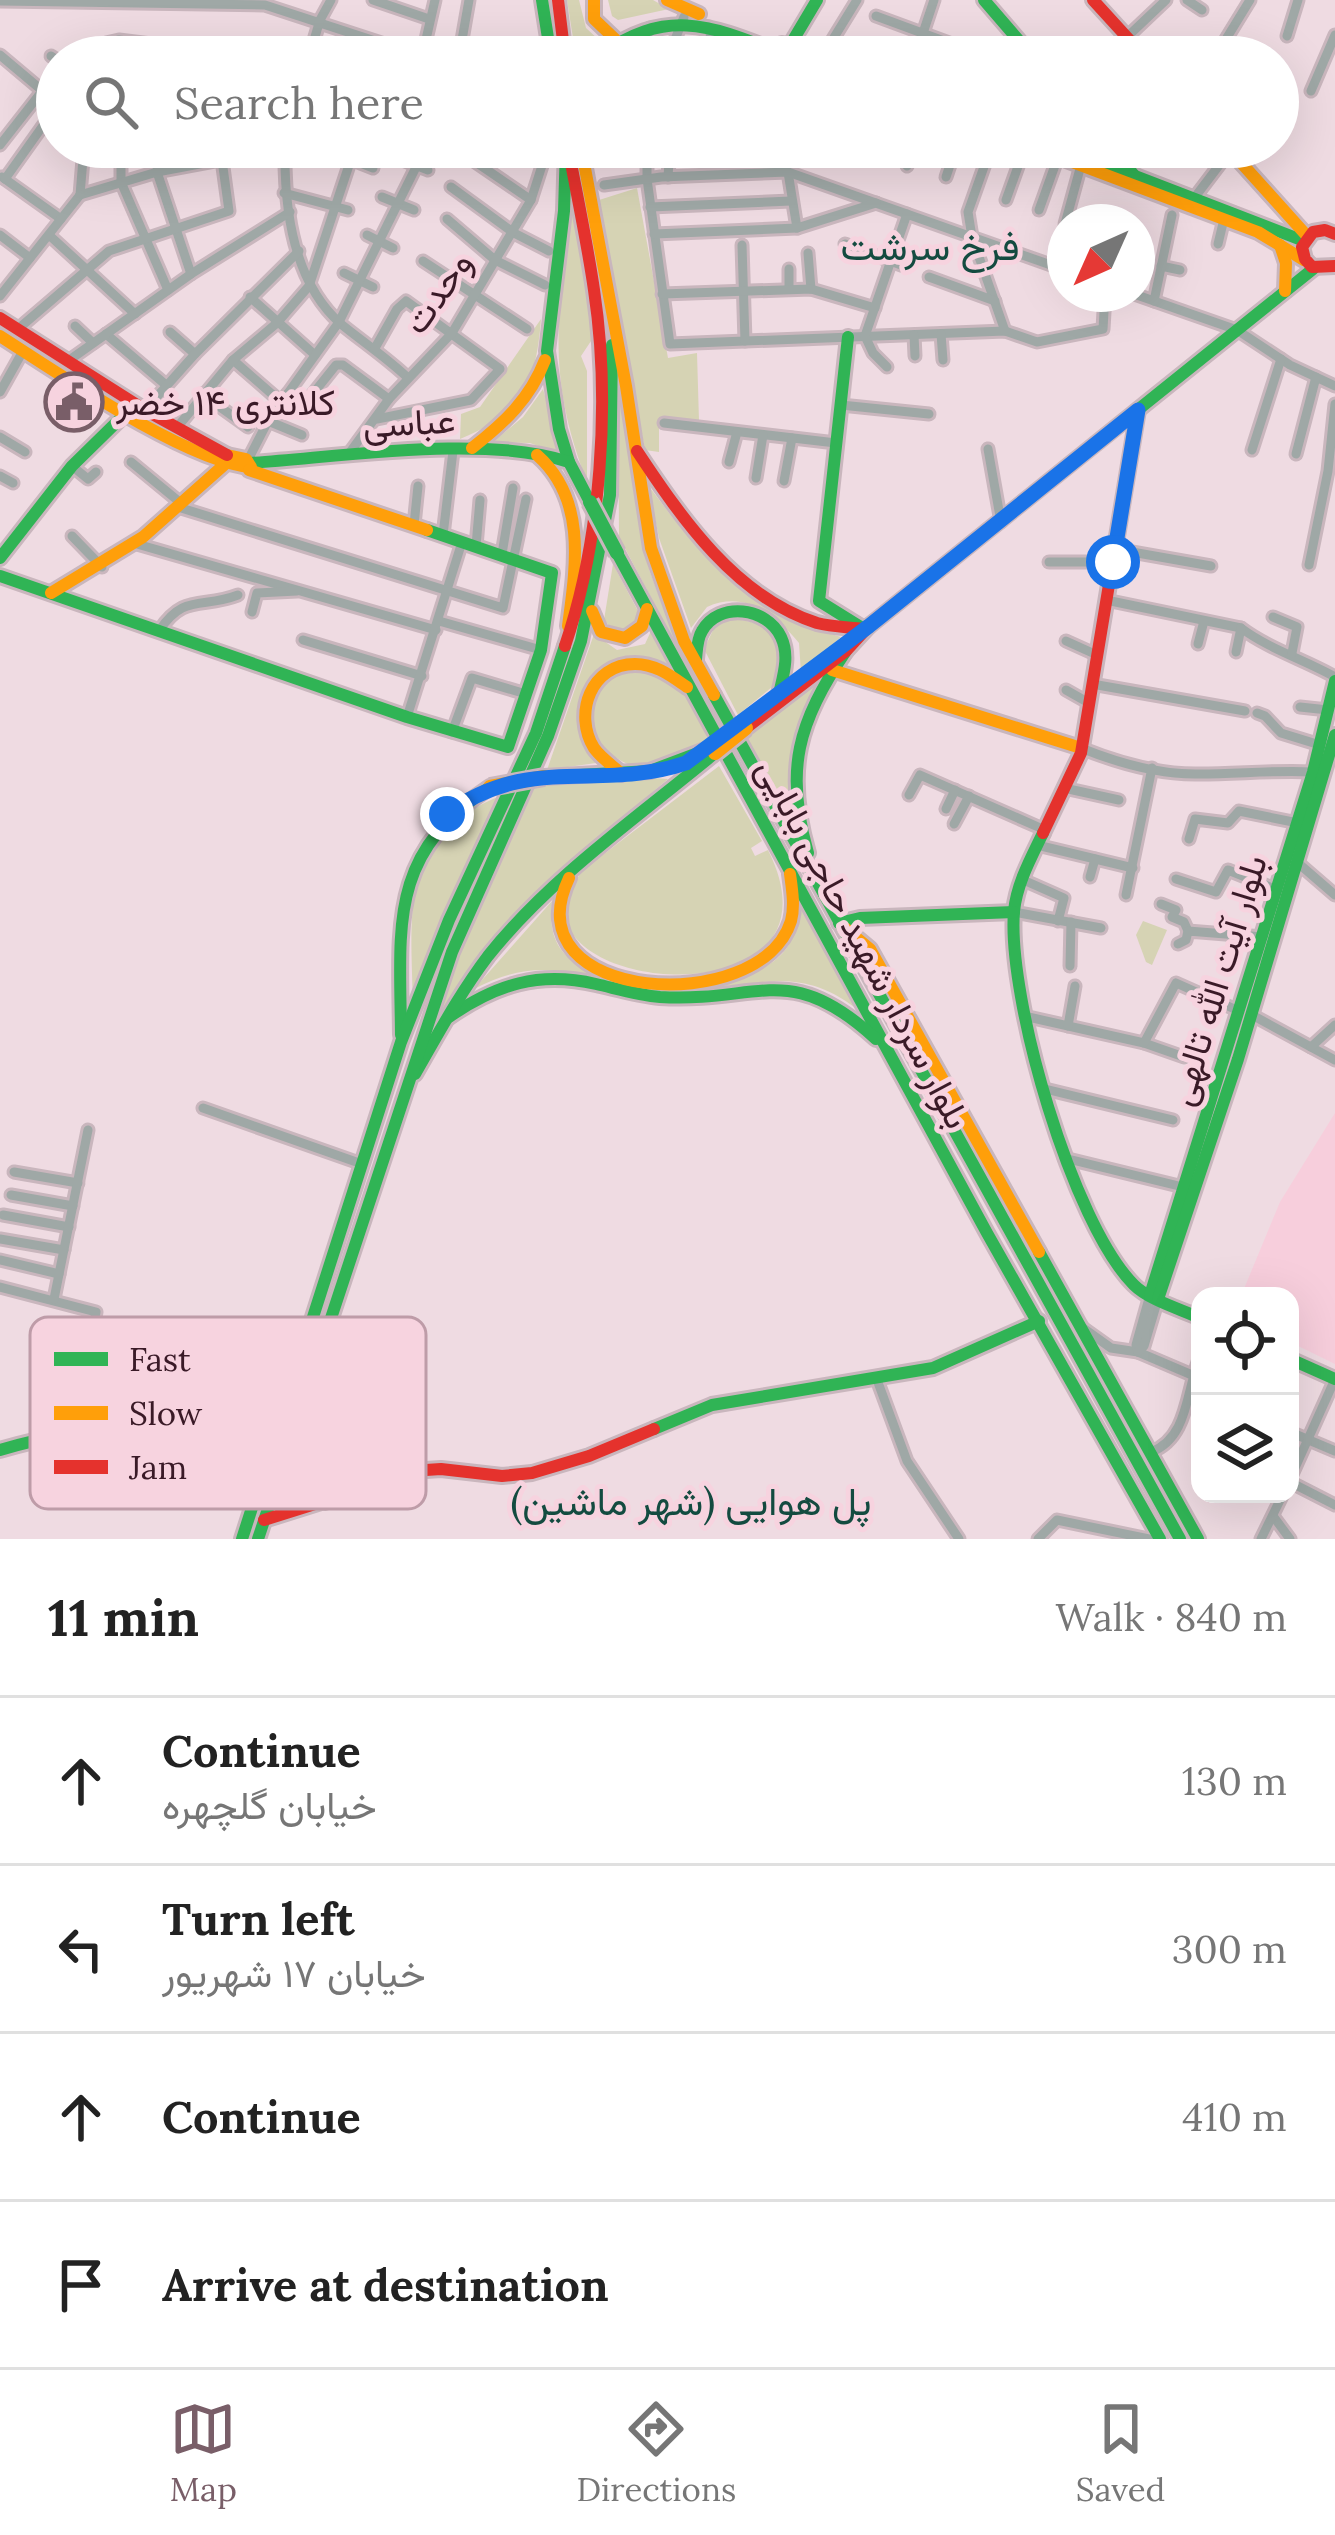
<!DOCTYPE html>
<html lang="en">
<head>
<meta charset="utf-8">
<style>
  :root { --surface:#fff; --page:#f6f6f6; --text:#222; --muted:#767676; --line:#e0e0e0; --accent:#795e68 }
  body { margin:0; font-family:Lora,Vazirmatn,serif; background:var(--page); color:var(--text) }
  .controls { position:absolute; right:36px; bottom:36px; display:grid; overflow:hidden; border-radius:24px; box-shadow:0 12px 48px #0002 }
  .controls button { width:108px; height:108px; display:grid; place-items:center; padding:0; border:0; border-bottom:3px solid var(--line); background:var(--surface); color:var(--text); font:60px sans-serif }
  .compass { position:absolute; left:1047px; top:204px; width:108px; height:108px; border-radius:50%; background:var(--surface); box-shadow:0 12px 48px #0002; rotate:225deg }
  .stop { position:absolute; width:36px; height:36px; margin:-27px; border:9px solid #1a73e8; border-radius:50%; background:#fff }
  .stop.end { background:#1a73e8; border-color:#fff; box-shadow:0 3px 12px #0008 }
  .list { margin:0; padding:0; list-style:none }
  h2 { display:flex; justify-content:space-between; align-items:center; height:156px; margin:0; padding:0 48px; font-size:51px }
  h2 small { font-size:39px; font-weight:400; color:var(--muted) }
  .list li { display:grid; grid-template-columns:78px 1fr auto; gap:36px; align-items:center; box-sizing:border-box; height:168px; padding:0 48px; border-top:3px solid var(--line) }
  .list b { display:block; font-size:45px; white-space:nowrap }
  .list p { margin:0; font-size:39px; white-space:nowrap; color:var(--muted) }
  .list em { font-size:39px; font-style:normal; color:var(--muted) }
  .icon { flex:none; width:66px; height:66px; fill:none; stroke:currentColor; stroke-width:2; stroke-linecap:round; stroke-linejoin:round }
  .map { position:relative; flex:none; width:1335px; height:1539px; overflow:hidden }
  .search { position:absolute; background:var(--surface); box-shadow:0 12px 48px #0002; left:36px; right:36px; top:36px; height:132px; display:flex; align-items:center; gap:30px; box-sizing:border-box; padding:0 42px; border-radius:66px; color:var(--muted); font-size:45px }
  .sheet { height:828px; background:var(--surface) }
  nav { display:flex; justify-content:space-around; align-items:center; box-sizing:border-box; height:168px; border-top:3px solid var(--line); background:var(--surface); font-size:33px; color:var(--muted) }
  nav a { display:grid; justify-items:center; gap:6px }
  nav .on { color:var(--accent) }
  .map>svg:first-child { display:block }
  .built { fill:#f7cedc }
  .green { fill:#d6d3b4 }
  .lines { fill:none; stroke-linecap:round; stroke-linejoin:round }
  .street-casing { stroke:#c9b6bd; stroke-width:15 }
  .fast-casing { stroke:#c9b6bd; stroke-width:18 }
  .slow-casing { stroke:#c9b6bd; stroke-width:18 }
  .jam-casing { stroke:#c9b6bd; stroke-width:18 }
  .street { stroke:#9fa8a6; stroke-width:9 }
  .fast { stroke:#30b455; stroke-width:12 }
  .slow { stroke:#ff9f0a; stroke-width:12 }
  .jam { stroke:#e5322d; stroke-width:12 }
  .fast-bridge-casing { stroke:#c9b6bd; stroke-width:20; stroke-linecap:butt }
  .slow-bridge-casing { stroke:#c9b6bd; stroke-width:20; stroke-linecap:butt }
  .fast-bridge { stroke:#30b455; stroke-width:14 }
  .slow-bridge { stroke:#ff9f0a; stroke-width:14 }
  .route { stroke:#1a73e8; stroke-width:15 }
  .labels { text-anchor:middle; stroke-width:10; stroke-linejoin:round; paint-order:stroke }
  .street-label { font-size:36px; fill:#3a1a27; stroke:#f7d3df }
  .poi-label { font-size:36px; fill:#3a1a27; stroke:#f7d3df; text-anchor:start }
  .neighbourhood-label { font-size:39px; fill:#144b40; stroke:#f7d3df }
  .key { fill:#f7d3df; stroke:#be9ca8; stroke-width:3 }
  .key-label { font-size:33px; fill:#3a1a27 }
</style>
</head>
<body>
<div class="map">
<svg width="1335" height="1539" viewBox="0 0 1335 1539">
  <rect width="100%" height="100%" fill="#efdbe2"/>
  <path class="built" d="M1335,1113v251l-45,-22v-46h-49l39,-94z"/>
  <g class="green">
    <path d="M567,0h12l7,28 15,14 -13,15h-12z"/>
    <path d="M608,0h45l16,9 -51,11 -6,-4z"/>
    <path d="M637,188l31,170 29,-5 2,68 -40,1v30l-14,-2 -46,-250z"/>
    <path d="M572,197l21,141 -12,18 6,15v111c-43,-112 -28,-171 -15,-285z"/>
    <path d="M541,319c-5,65 -19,95 -81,120l1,-25 19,-7z"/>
    <path d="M618,349l22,183 10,40 31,82 -62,-117z"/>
    <path d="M543,389l18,65 -31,-11 -37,-1 30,-25z"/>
    <path d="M648,485c58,78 97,124 193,152l-40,36 -2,-30c-24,-29 -54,-53 -92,-36l-16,21 -32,-90z"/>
    <path d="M613,564l26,49 1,6 -8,11 -18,1 -10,-11z"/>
    <path d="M732,618l33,7 14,18 4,35 -45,37 -34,-66 11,-23z"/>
    <path d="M651,631l17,33c-67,-30 -121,44 -72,99l-49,7 47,-136 23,16 28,-6z"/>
    <path d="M833,659l-30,60 -4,113 -62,-96z"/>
    <path d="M650,668l40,29 19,45c-12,7 -27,20 -40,24 -65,19 -112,-70 -57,-93 11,-4 27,-3 38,-5z"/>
    <path d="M719,766l43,75 -11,7 4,8 13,-6c90,179 -268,143 -192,30 9,-15 28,-25 41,-36 34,-26 68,-52 102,-78z"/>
    <path d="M622,776l46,3 -102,87 -73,75 -69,112 1,-25 104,-247z"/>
    <path d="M503,795l-90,206c-2,-93 -14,-167 90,-206z"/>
    <path d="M552,901c-6,51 19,62 60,81 -56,-14 -85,-20 -138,7z"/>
    <path d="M801,904l61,109c-51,-41 -83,-33 -144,-26 49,-19 77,-26 83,-83z"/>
    <path d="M1143,921l24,9 -15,35 -6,-3 -10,-27z"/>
  </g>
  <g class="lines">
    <defs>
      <g id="street">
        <path d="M373,0l56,19"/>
        <path d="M1187,0l15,10"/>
        <path d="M0,1l265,4 159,52"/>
        <path d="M876,16l76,28"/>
        <path d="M709,27l5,30"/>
        <path d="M1287,36l11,-36"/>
        <path d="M0,55l57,48"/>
        <path d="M51,56l6,4"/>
        <path d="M95,57l11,-14 13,-3 136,17"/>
        <path d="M309,57l11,-37 11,-20"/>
        <path d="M422,57l13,-57"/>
        <path d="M459,57l10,-57"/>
        <path d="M641,57l9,-29"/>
        <path d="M668,57l16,-40"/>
        <path d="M822,57l35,-57"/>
        <path d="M915,57l19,-57"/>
        <path d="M978,57v-1"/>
        <path d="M1113,57l14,-20 39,-37"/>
        <path d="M1215,57l35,-57"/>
        <path d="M1311,91l24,-56"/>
        <path d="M0,145l43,-55"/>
        <path d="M121,147v35l47,108"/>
        <path d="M160,147l-3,25 34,102"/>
        <path d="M285,147c-1,60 8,135 56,177 22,18 46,34 67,54"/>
        <path d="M320,147l53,21"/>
        <path d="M647,147v32l23,165 335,-13 32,11 66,-13 2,-35"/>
        <path d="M852,147l11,4"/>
        <path d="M991,147l-23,65 4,25 33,94"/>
        <path d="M882,154l3,-7"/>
        <path d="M405,161l23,9"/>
        <path d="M474,161l57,39"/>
        <path d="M907,166l8,-19"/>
        <path d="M788,172l9,56"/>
        <path d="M2,177l59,42"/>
        <path d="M668,177l2,-30"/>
        <path d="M946,177l10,-30"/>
        <path d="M5,179l52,-73"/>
        <path d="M604,185l57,-8 127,-5 277,98"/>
        <path d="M451,187l63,46 35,18"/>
        <path d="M284,193l64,17"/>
        <path d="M80,195l77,-23 128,-24"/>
        <path d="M80,195l4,-48"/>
        <path d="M382,197l32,13"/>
        <path d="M1195,197l35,-46"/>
        <path d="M1006,200l19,-53"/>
        <path d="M650,207l141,-6"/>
        <path d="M1039,210l19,-53"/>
        <path d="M447,219l48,41 50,25"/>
        <path d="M1065,224l16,-59"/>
        <path d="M654,234l143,-6 79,-25"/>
        <path d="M0,235l30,23"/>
        <path d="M49,235l86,79"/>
        <path d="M367,235l26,13"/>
        <path d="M845,244l56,21"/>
        <path d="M1218,244l6,-25"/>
        <path d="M742,245l3,96"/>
        <path d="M808,253l3,36"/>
        <path d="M423,261l104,68"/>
        <path d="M1161,266l19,4"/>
        <path d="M789,269v20"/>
        <path d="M344,273l29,14"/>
        <path d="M929,277l66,24"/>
        <path d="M662,294l149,-5 64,19"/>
        <path d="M1134,294l103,36 53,35 45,21"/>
        <path d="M0,296l80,-101"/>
        <path d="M250,297l65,58"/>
        <path d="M1154,301l18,-86"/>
        <path d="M75,326l18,17"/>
        <path d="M18,329l91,-78 120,-40 -7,-51"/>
        <path d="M170,332l25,22"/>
        <path d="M106,334l60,51"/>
        <path d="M941,334l2,26"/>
        <path d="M914,335l1,21"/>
        <path d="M375,348l22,-39 9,-8 94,68 -29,31 -94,19"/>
        <path d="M233,360l48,42"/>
        <path d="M68,361l123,-87 99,-62"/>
        <path d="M887,367l-14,-14 -8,-17 42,-122"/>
        <path d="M0,392l23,-41"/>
        <path d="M202,394l46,33"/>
        <path d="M287,394l10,7 11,-1 28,-35h7l46,34"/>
        <path d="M841,405l88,9"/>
        <path d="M145,410l50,-56 104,-103"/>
        <path d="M268,421l34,14"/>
        <path d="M664,423l172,20"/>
        <path d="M179,425l54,-65 44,-37 32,-37 46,-139"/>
        <path d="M0,437l25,15"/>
        <path d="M988,449l13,73"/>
        <path d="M1252,450l29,-91"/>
        <path d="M1296,454l20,-77"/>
        <path d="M348,455l41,-56 63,-66 79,-133 17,-53"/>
        <path d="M248,460l20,-39 71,-99 87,-175"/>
        <path d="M131,462l51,42"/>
        <path d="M729,462l8,-30"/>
        <path d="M72,466l16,13 8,-7"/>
        <path d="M0,476l13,7"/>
        <path d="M756,478l7,-43"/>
        <path d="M784,481l8,-43"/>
        <path d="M178,507l325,101 23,-109"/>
        <path d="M414,525l4,-39"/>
        <path d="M443,535l10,-84"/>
        <path d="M72,536l30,31"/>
        <path d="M137,544l299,86"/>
        <path d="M476,546l4,-46"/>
        <path d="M1115,549l96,17"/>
        <path d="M502,554l11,-66"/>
        <path d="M1049,562h64"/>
        <path d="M1309,565l19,-94 7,-67"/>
        <path d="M1106,600l135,28c28,21 64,32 94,49"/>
        <path d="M252,612l5,-19 40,-2"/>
        <path d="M1273,617l24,10 -5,26"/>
        <path d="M439,621l102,29"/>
        <path d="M159,631c25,-38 43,-22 79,-36"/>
        <path d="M303,640l119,36"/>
        <path d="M1066,641l31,14"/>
        <path d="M1198,644l6,-23"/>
        <path d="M1236,652l5,-24"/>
        <path d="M1092,684l153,27"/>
        <path d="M1066,690l23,13"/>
        <path d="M1300,707l28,3"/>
        <path d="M1257,713l8,3 16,17 39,12"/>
        <path d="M407,717l55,-175"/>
        <path d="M452,732l20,-54 54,16"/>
        <path d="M1081,748c37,15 79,27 119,26 38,0 75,-4 113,-2"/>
        <path d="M1064,788l55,12"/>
        <path d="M909,795l11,-20 125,55"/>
        <path d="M946,809l9,-19"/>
        <path d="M954,824l15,-28"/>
        <path d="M1189,839l6,-20 33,4 11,-12 59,12"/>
        <path d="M1037,845l96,23"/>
        <path d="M1298,863l37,32"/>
        <path d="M1090,877l5,-18"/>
        <path d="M1021,879l43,19 -6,23"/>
        <path d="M1176,879l40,13 12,-22 49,20"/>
        <path d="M1126,895l26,-127"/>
        <path d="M1161,904l15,6 -4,7 12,5 4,9"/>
        <path d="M1014,912l87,16"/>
        <path d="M1178,944l8,-4 2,-9 75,6"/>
        <path d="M1070,966l1,-44"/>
        <path d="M1252,1015l83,45"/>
        <path d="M1024,1016l120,27 40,14"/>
        <path d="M1068,1026l7,-40"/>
        <path d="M1144,1043l32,-60 63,28"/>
        <path d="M1311,1047l24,-22"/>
        <path d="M1045,1089l128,31"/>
        <path d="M203,1108l159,56"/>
        <path d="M1064,1158l119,29"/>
        <path d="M14,1172l64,11"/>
        <path d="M11,1195l62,11"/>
        <path d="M3,1215l66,12"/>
        <path d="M0,1239l64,11"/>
        <path d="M0,1260l59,14"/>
        <path d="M0,1287l96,25 -24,119"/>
        <path d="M54,1299l34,-169"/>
        <path d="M1083,1328l28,20 27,4 54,23"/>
        <path d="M1138,1352l-2,-7 14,-50"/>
        <path d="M1138,1352l6,-6 14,-47"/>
        <path d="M876,1377l31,84 52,78"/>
        <path d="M1290,1432l45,19"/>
        <path d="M1151,1452c38,-14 35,-63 49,-95"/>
        <path d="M1290,1479l45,-100"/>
        <path d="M1290,1482l45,23"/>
        <path d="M1273,1516l17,23"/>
        <path d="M1038,1539l19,-19 92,19"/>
        <path d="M1261,1539l22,-45"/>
      </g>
      <g id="fast">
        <path d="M542,0l9,57"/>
        <path d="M984,0l49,57"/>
        <path d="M782,44l34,13"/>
        <path d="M789,47l28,-47"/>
        <path d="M597,57c73,-53 117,-30 194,0"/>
        <path d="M566,147l-2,64 -17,140 12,78 10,33 21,40"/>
        <path d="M1060,147l244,94"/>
        <path d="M1111,147l23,28"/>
        <path d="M848,337l-29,264 45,28"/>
        <path d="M250,463c91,-6 235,-29 319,-1"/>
        <path d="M617,553l370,680 173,306"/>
        <path d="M0,558l72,-92 54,-53"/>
        <path d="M0,576l407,141 101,30 33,-97 11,-77 -125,-43"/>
        <path d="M869,626l444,-357"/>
        <path d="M696,659c1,-9 1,-20 6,-28 17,-30 65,-24 79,6 9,19 2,39 -2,57"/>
        <path d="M714,695l466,844"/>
        <path d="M544,777l106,-6 58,-22"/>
        <path d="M1043,833c-12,25 -26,50 -29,78 -7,86 58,312 120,374 15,15 46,24 66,33"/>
        <path d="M808,853c-24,-83 -10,-131 38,-202"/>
        <path d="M839,923l21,-5 154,-6"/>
        <path d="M449,1017c48,-33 90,-46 147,-33 22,5 42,11 64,13 100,6 129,-38 216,42"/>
        <path d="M401,1035c-1,-110 -13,-181 89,-248"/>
        <path d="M415,1074c23,-40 45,-81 73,-118 63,-79 150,-139 227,-203"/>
        <path d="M1039,1252l159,287"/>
        <path d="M1150,1295l163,-523 22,-91"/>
        <path d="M1158,1299l80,-240 97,-324"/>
        <path d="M1290,1359l45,20"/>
        <path d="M654,1429l58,-24 221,-37 106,-47"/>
        <path d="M0,1450c52,-16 105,-23 159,-19 28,2 66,20 93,7 17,-8 23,-31 36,-43"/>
        <path d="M286,1450l36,16"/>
        <path d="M242,1539l159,-497 48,-122 87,-187 29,-87"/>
        <path d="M258,1539l194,-587 96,-216 33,-95 29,-146 2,-150"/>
      </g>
      <g id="slow">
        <path d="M594,0v19l21,20"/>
        <path d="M667,0l32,14"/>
        <path d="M581,147l45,239 25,162 33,93 30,54"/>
        <path d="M1032,147l226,85 46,28"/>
        <path d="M1227,147l80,89"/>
        <path d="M1280,245l6,18 -1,28"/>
        <path d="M0,336c58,37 187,126 251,131l-5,-8 -19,-4 -7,7"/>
        <path d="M472,448c32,-25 58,-49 73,-88"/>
        <path d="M537,455c50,44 39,111 31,171"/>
        <path d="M249,470l178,60"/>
        <path d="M51,593l92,-56 81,-72"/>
        <path d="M592,611l9,21 24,6 17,-12 5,-17"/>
        <path d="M832,670l249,78"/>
        <path d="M622,774c-9,-8 -21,-16 -28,-26 -21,-34 -3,-84 41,-84 21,0 36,12 52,23"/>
        <path d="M569,878c-60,126 192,140 222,43 4,-15 1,-32 -1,-47"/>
        <path d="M845,928l25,21 169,303"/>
        <path d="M290,1439l105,33"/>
        <path d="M239,1441l20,43"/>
      </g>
      <g id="jam">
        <path d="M558,0l7,57"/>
        <path d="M1093,0l52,57"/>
        <path d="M1335,234l-10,-4 -12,2 -11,15 3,12 7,8 23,-1"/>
        <path d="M0,318l145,92 82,45"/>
        <path d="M637,451c45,68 99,146 180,172 15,4 32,4 47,6"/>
        <path d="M565,646c36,-107 46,-244 29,-356 -6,-42 -15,-85 -23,-127"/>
        <path d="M746,728l100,-77 23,-25"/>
        <path d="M1043,833l38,-80 57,-343"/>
        <path d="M325,1502l-3,-36 24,-12"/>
        <path d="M264,1520l70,-22 62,-26 45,-3 61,7 30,-3 57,-17 65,-27"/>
      </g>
    </defs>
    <use href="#street" class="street-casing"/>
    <use href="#fast" class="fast-casing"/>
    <use href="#slow" class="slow-casing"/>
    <use href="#jam" class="jam-casing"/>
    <use href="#street" class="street"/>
    <use href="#fast" class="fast"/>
    <use href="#slow" class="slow"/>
    <use href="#jam" class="jam"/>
    <defs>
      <path id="fast-bridge" d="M590,502l27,51"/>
      <g id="slow-bridge">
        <path d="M715,753l31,-25"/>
        <path d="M490,787l54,-10"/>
      </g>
    </defs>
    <use href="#fast-bridge" class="fast-bridge-casing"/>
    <use href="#slow-bridge" class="slow-bridge-casing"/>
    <use href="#fast-bridge" class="fast-bridge"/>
    <use href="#slow-bridge" class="slow-bridge"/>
  </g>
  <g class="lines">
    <path class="route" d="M447,814c81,-61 154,-22 239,-51l183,-137 269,-216 -25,152"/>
  </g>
  <defs>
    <symbol id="civic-ring" viewBox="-11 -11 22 22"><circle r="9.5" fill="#f7d3df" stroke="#795e68" stroke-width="1.5"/><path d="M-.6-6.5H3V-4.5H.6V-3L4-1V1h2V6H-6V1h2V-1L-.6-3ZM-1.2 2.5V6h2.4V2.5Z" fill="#795e68"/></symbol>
  </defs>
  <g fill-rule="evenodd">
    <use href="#civic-ring" x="41" y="369" width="66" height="66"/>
  </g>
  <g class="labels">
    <g class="street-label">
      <text transform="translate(437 292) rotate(-55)" y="13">وحدت</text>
      <text transform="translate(409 422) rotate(-3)" y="13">عباسی</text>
      <text transform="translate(864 943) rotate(62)" y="13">بلوار سردار شهید حاجی بابایی</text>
      <text transform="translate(1217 980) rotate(-73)" y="13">بلوار آیت الله تالهی</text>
    </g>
    <g class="poi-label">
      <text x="116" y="415">کلانتری ۱۴ خضر</text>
    </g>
    <g class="neighbourhood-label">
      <text x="930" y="260">فرخ سرشت</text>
      <text x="691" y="1515">(پل هوایی (شهر ماشین</text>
    </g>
  </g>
  <rect x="30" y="1317" width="396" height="192" rx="18" class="key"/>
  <rect x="54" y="1352" width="54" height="14" fill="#30b455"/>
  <rect x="54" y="1406" width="54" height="14" fill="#ff9f0a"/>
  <rect x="54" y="1460" width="54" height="14" fill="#e5322d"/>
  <g class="key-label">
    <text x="129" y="1371">Fast</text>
    <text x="129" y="1425">Slow</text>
    <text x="129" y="1479">Jam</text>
  </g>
</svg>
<div class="controls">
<button><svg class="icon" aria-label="locate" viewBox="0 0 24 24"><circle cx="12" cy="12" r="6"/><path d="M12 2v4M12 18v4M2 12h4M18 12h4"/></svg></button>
<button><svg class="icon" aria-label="layers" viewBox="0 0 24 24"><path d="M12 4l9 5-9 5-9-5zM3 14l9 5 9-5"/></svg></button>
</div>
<svg class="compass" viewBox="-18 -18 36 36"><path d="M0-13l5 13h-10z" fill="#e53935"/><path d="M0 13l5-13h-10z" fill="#767676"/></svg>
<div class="stop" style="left:1113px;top:562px"></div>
<div class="stop end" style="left:447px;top:814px"></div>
<div class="search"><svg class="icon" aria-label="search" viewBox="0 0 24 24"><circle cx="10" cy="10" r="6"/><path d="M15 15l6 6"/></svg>Search here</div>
</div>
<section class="sheet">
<h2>11 min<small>Walk · 840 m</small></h2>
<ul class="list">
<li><svg class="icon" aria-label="ahead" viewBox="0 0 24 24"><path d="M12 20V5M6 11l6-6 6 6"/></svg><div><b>Continue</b><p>خیابان گلچهره</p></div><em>130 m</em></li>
<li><svg class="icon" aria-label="left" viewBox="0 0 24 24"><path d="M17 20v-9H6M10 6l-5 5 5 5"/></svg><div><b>Turn left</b><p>خیابان ۱۷ شهریور</p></div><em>300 m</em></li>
<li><svg class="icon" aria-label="ahead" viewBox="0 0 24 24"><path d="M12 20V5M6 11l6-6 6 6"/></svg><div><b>Continue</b></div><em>410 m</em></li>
<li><svg class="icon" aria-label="arrive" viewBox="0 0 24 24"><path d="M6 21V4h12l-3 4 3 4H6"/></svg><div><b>Arrive at destination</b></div></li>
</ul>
</section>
<nav>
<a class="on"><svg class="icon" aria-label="map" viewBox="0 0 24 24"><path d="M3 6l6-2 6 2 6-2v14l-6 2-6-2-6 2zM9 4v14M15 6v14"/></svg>Map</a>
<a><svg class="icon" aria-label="directions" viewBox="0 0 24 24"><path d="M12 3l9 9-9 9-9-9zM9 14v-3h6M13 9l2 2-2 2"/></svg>Directions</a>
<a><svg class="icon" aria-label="saved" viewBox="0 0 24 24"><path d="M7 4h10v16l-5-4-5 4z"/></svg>Saved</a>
</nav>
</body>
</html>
